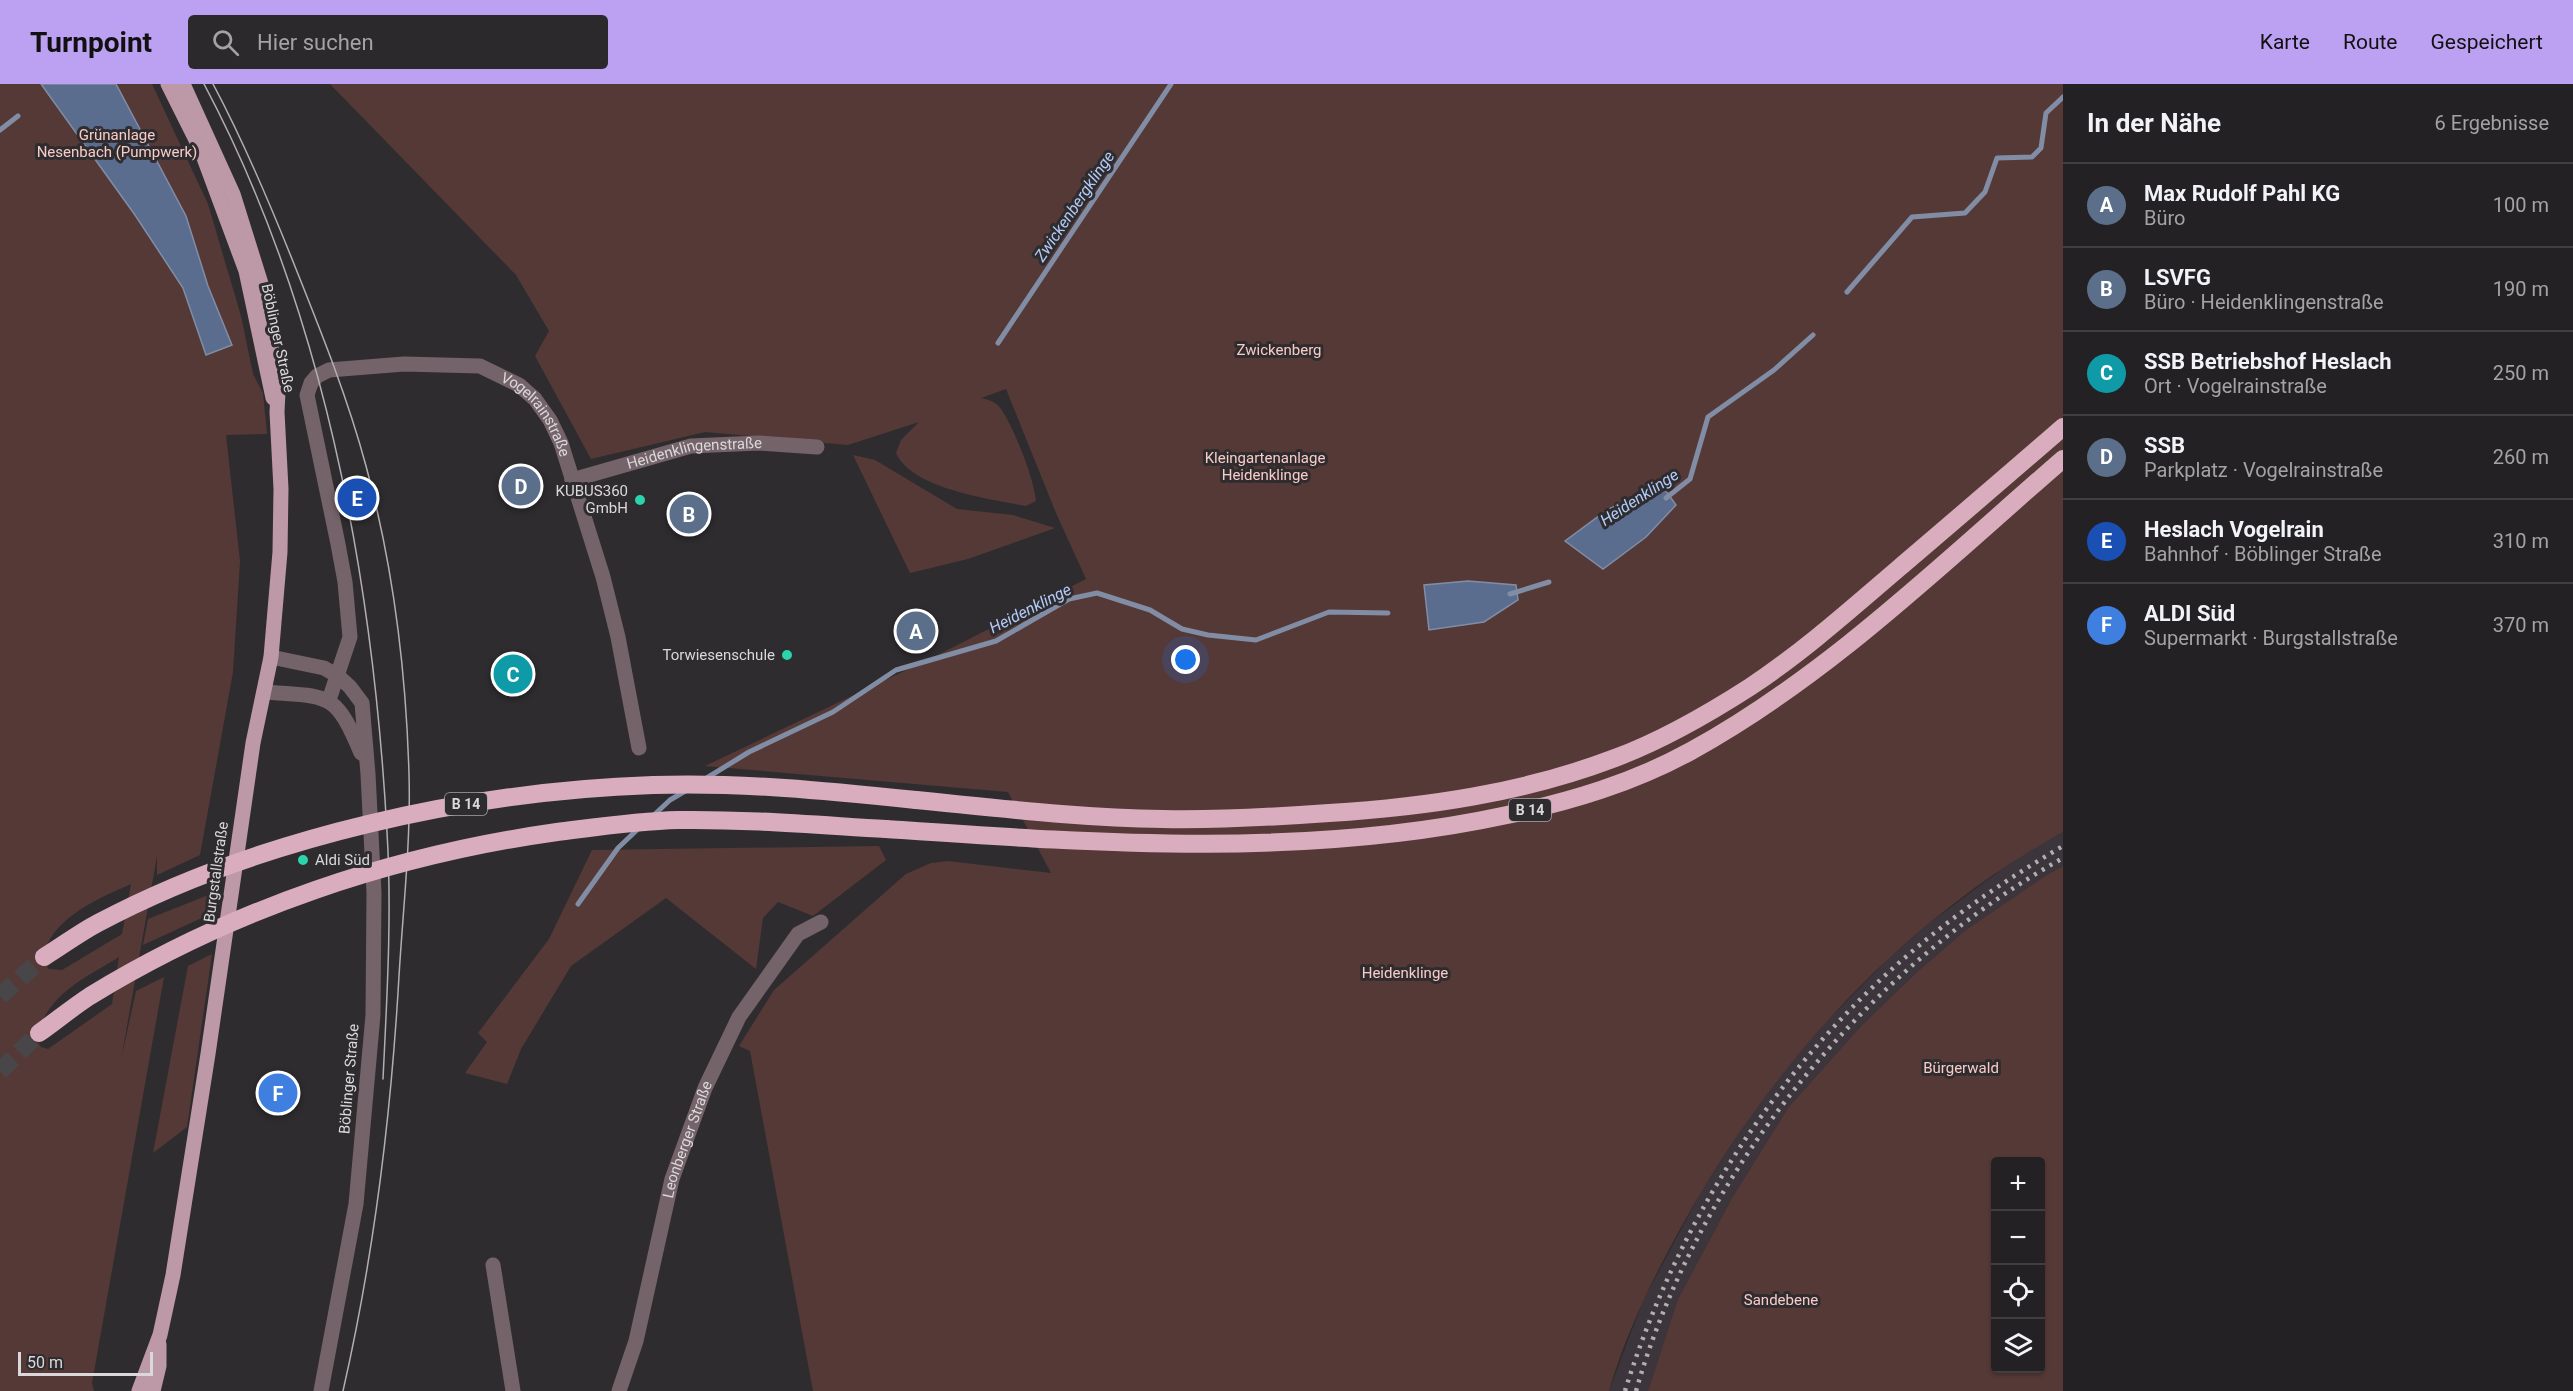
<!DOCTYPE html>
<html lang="de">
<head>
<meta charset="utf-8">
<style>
  :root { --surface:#232123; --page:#2b292b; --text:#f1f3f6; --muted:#a3a3a6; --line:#403e41; --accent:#bca0f2 }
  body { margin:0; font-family:Roboto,sans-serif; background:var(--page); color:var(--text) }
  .controls { position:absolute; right:18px; bottom:18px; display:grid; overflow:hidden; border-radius:6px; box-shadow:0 2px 4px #0004 }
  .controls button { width:54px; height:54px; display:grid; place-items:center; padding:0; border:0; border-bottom:2px solid var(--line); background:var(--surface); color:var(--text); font:30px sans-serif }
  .scale { position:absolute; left:18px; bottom:15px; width:135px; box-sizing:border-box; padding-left:6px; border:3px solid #dad8da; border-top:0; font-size:16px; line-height:21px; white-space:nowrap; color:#dad8da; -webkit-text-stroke:4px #2f2c2f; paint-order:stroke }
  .you { position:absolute; left:1186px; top:576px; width:21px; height:21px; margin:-15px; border:4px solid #fff; border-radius:50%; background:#1a73e8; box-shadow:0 0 0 9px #1a73e833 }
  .badge { display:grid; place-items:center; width:39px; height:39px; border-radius:50%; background:var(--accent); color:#fff; font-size:20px; font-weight:700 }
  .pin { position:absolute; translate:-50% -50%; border:3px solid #fff; box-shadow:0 2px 6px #0006 }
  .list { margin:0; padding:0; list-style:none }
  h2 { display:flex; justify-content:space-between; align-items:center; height:78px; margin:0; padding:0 24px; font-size:26px }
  h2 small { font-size:20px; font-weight:400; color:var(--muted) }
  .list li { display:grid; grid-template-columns:39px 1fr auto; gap:18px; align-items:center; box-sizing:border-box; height:84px; padding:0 24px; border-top:2px solid var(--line) }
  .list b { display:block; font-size:22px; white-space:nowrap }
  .list p { margin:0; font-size:20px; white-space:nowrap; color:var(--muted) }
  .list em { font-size:20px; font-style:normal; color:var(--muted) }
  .icon { flex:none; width:33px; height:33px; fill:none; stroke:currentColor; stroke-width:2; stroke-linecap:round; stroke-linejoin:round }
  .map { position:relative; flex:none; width:2063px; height:1307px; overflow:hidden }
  header { display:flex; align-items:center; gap:36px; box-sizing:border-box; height:84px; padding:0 30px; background:var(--accent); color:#111 }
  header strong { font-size:28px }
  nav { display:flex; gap:33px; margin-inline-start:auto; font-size:21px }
  .search { width:420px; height:54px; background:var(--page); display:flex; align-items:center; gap:15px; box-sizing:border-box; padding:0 21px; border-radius:6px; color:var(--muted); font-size:22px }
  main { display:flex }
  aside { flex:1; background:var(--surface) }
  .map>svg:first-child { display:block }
  .built { fill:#3c353c }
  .green { fill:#553937; fill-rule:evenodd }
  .water { fill:#5b6d8e; stroke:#818da5; stroke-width:1.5 }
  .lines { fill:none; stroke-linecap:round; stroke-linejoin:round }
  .stream { stroke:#818da5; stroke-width:5 }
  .highway-tunnel { stroke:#494649; stroke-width:18; stroke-dasharray:18 9; stroke-linecap:butt }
  .minor { stroke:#75636a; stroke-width:15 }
  .major { stroke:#bd98a6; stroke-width:15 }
  .highway { stroke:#d9adbe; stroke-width:18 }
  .tram { stroke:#b1afb1; stroke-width:1.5 }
  .rail { stroke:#b1afb1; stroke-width:4.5; stroke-dasharray:3 6; stroke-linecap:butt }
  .highway-bridge { stroke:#d9adbe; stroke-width:18 }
  .poi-dot { fill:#2bd5ac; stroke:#2f2c2f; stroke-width:2 }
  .labels { text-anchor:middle; stroke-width:6; stroke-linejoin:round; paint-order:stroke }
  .shield { fill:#2f2c2f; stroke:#a7a4a7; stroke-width:1.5 }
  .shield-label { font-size:14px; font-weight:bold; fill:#dad8da }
  .park-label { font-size:15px; fill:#f9cbc7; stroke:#2f2c2f }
  .street-label { font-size:15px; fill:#dad8da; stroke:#2f2c2f }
  .poi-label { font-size:15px; fill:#dad8da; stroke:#2f2c2f; text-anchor:end }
  .water-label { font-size:16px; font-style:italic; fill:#b2cbf8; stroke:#2f2c2f }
</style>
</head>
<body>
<header>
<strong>Turnpoint</strong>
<div class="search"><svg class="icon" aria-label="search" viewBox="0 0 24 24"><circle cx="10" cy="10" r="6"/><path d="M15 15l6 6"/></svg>Hier suchen</div>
<nav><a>Karte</a><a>Route</a><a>Gespeichert</a></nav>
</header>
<main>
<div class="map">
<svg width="2063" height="1307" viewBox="0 0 2063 1307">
  <rect width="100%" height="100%" fill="#2f2c2f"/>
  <path class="built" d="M2063,748v34l-18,10 -79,54 -49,42 -56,54 -73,82 -56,90 -54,101 -30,92h-39l34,-90 59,-111 52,-80 40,-52 34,-38 60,-61 40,-35 95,-70z"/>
  <g class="green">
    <path d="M0,0h152l56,120 33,112 12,58 10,19 4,41 -41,1 14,126 -7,111 -33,183 -43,20v-19l-36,204 15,-69 28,-14 -72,406 2,8h-94zM131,800l-9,50 -60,36 -13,-1 -6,-6c2,-42 54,-64 88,-79zM119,873l-7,47 -64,45 -7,-2 -5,-8c12,-46 46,-59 83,-82z"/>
    <path d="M330,0h1733v748c-164,90 -293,234 -383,397 -28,51 -55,106 -71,162h-796l-63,-340 -11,-5 35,-56 132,-116 25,-11 17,-2 103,12 -43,-81 -303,-26 229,-109 152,-78 -30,-66 -50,-124 -25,9c9,2 15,4 20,11 13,19 33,69 35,92l-10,5c-36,-7 -114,-17 -130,-53l5,-13 18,-18 -71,23 -143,-13 -114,27 -56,-103 14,-25 -33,-56z"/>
    <path d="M853,371l22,5 82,49 56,6 42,13 -87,31 -58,14z"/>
    <path d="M879,762l7,14 -73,56 -35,-14 -15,16 -7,51 -90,-71 -95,68 -50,83 -14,35 -42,-11 22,-31 -9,-9 71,-94 43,-89z"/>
    <path d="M2063,782v525h-415l30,-92 54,-101 56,-90 73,-82 56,-54 49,-42 79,-54zM1996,1078h44v206h-44z"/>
    <path d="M221,806l-2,20 -76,35 5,-26z"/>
    <path d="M212,870l-25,173 -34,26 35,-187z"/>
  </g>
  <g class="water">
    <path d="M41,0h75l70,132 22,70 24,59 -26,10 -23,-67 -48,-73z"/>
    <path d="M1649,406l17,1 10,14 -30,32 -43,32 -38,-28 42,-31z"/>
    <path d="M1468,497l48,4 2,15 -34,22 -55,8 -5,-45z"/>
  </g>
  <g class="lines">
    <g class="stream">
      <path d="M0,46l18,-14"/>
      <path d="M1847,208l65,-75 53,-4 20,-21 12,-34 35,-1 9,-9 5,-35 17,-16"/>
      <path d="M998,259l173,-259"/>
      <path d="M1666,414l24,-19 18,-62 66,-47 39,-35"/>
      <path d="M1510,510l39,-12"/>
      <path d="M705,695l44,-27 84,-40 63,-42 100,-29 73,-42 28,-6 53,17 32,19 26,6 48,5 73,-28 59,1"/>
      <path d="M654,731l16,-15 17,-10"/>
      <path d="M578,820l40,-56 22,-21"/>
    </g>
    <g class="highway-tunnel">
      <path d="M0,912l44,-39"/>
      <path d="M0,987l39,-38"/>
    </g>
    <g class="minor">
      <path id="s1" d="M572,396l119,-34 68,-3 58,4"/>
      <path d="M271,573l53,11 14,8 12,11 12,16 6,71 6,119 -1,122 -17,189 -35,187"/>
      <path d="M264,608c64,5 71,-2 97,61"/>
      <path id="s2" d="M329,616l21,-63 -5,-55 -7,-38 -31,-149 4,-12 6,-7 12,-6 75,-6 76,2 39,19 16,14 15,21 11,23 42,134 15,60 21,111"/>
      <path d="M493,1181l20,126"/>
      <path id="s3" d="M619,1307l17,-50 36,-162 33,-91 34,-71 59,-83 23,-12"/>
    </g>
    <g class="major">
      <path d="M168,0l33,66 45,121 27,127"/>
      <path d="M139,1307l21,-56 13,-60 35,-221 45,-311 18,-86 9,-105 1,-63 -4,-77 2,-41 -11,-65 -35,-112 -50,-110"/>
      <path d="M153,1307l6,-25v-22"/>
    </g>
    <g class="highway">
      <path d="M916,716c82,8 165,18 247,19 56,1 111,-2 166,-6 97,-6 194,-20 286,-55 46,-17 93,-44 135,-71 53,-35 101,-78 149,-119 55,-47 109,-93 164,-141"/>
      <path d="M886,745c206,14 418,30 621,-14 64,-14 126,-32 184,-64 138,-76 253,-189 372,-292"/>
    </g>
    <g class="tram">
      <path d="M204,0c120,226 169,495 183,748 5,82 0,165 -4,247"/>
      <path d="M213,0c32,60 58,122 83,185 26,65 52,130 70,197 27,99 40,205 43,308 2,67 -6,135 -10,202 -8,140 -25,279 -56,415"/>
    </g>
    <g class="rail">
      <path d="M1625,1307c53,-172 157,-332 296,-447 44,-37 93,-69 142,-98"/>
      <path d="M1636,1307c62,-218 229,-422 427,-533"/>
    </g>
    <g class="highway-bridge">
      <path d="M44,873c18,-11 35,-24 54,-34 162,-86 373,-132 555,-138 88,-3 176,6 263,15"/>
      <path d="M39,949c17,-12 34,-26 51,-37 142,-87 303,-141 467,-164 40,-5 80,-11 121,-12 69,-1 139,5 208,9"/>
    </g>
  </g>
  <g class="poi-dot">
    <circle cx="640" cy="416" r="6"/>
    <circle cx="787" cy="571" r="6"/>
    <circle cx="303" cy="776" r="6"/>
  </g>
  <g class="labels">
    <g class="shield">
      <rect x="445" y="709" width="42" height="22" rx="4.5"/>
      <rect x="1509" y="715" width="42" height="22" rx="4.5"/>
    </g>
    <g class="shield-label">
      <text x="466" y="725">B 14</text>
      <text x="1530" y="731">B 14</text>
    </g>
    <g class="park-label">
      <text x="117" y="56">Grünanlage<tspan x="117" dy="17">Nesenbach (Pumpwerk)</tspan></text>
      <text x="1279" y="271">Zwickenberg</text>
      <text x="1265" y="379">Kleingartenanlage<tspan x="1265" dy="17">Heidenklinge</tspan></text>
      <text x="1405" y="894">Heidenklinge</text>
      <text x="1961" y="989">Bürgerwald</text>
      <text x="1781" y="1221">Sandebene</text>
    </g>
    <g class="street-label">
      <text transform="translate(278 254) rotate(78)" y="5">Böblinger Straße</text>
      <text dy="5" stroke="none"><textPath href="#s2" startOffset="576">Vogelrainstraße</textPath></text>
      <text dy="5" stroke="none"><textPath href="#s1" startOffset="126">Heidenklingenstraße</textPath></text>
      <text transform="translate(216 788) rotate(-82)" y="5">Burgstallstraße</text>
      <text transform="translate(349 995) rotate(-85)" y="5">Böblinger Straße</text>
      <text dy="5" stroke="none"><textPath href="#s3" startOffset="261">Leonberger Straße</textPath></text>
    </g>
    <g class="poi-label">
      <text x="628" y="412">KUBUS360<tspan x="628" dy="17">GmbH</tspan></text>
      <text x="775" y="576">Torwiesenschule</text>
      <text x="315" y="781" text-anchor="start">Aldi Süd</text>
    </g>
    <g class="water-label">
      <text transform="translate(1074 122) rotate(-56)" y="6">Zwickenbergklinge</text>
      <text transform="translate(1639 413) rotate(-33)" y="6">Heidenklinge</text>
      <text transform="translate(1030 524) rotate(-27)" y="6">Heidenklinge</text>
    </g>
  </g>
</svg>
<div class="controls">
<button>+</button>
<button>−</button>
<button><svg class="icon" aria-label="locate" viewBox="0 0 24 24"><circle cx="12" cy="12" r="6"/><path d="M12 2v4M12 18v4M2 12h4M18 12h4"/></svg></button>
<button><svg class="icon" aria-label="layers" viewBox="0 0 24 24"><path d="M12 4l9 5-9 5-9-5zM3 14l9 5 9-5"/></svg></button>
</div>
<div class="scale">50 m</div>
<div class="you"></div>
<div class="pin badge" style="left:916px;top:547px;background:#5c6f8a">A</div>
<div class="pin badge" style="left:689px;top:430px;background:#5c6f8a">B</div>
<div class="pin badge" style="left:513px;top:590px;background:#0f9aa8">C</div>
<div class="pin badge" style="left:521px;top:402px;background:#5c6f8a">D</div>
<div class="pin badge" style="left:357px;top:414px;background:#1a4fb4">E</div>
<div class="pin badge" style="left:278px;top:1009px;background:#3f7fe0">F</div>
</div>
<aside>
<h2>In der Nähe<small>6 Ergebnisse</small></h2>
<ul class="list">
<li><span class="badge" style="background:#5c6f8a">A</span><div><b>Max Rudolf Pahl KG</b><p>Büro</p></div><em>100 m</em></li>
<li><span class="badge" style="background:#5c6f8a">B</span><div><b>LSVFG</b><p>Büro · Heidenklingenstraße</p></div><em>190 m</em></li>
<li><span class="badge" style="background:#0f9aa8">C</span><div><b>SSB Betriebshof Heslach</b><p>Ort · Vogelrainstraße</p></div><em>250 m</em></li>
<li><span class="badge" style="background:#5c6f8a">D</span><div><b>SSB</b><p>Parkplatz · Vogelrainstraße</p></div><em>260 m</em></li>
<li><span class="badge" style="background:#1a4fb4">E</span><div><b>Heslach Vogelrain</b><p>Bahnhof · Böblinger Straße</p></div><em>310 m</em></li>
<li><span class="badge" style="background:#3f7fe0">F</span><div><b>ALDI Süd</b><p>Supermarkt · Burgstallstraße</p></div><em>370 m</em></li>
</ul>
</aside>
</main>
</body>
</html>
